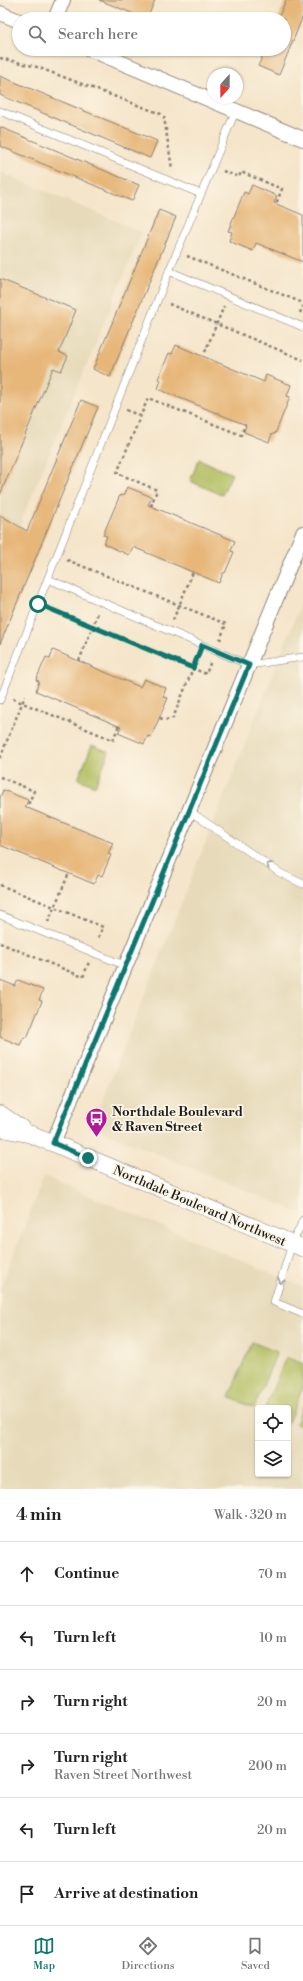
<!DOCTYPE html>
<html lang="en">
<head>
<meta charset="utf-8">
<style>
  :root { --surface:#fff; --page:#f2f2f2; --text:#222; --muted:#767676; --line:#e0e0e0; --accent:#0f766e }
  body { margin:0; font-family:"Libre Bodoni",serif; background:var(--page); color:var(--text) }
  .controls { position:absolute; right:12px; bottom:12px; display:grid; overflow:hidden; border-radius:4px; box-shadow:0 1px 3px #0004 }
  .controls button { width:36px; height:36px; display:grid; place-items:center; padding:0; border:0; border-bottom:1px solid var(--line); background:var(--surface); color:var(--text); font:20px sans-serif }
  .compass { position:absolute; left:207px; top:68px; width:36px; height:36px; border-radius:50%; background:var(--surface); box-shadow:0 1px 3px #0004; rotate:201deg }
  .stop { position:absolute; width:12px; height:12px; margin:-9px; border:3px solid #0f766e; border-radius:50%; background:#fff }
  .stop.end { background:#0f766e; border-color:#fff; box-shadow:0 1px 4px #0008 }
  .list { margin:0; padding:0; list-style:none }
  h2 { display:flex; justify-content:space-between; align-items:center; height:52px; margin:0; padding:0 16px; font-size:17px }
  h2 small { font-size:13px; font-weight:400; color:var(--muted) }
  .list li { display:grid; grid-template-columns:26px 1fr auto; gap:12px; align-items:center; box-sizing:border-box; height:64px; padding:0 16px; border-top:1px solid var(--line) }
  .list b { display:block; font-size:15px; white-space:nowrap }
  .list p { margin:0; font-size:13px; white-space:nowrap; color:var(--muted) }
  .list em { font-size:13px; font-style:normal; color:var(--muted) }
  .icon { flex:none; width:22px; height:22px; fill:none; stroke:currentColor; stroke-width:2; stroke-linecap:round; stroke-linejoin:round }
  .map { position:relative; flex:none; width:303px; height:1489px; overflow:hidden }
  .search { position:absolute; background:var(--surface); box-shadow:0 1px 3px #0004; left:12px; right:12px; top:12px; height:44px; display:flex; align-items:center; gap:10px; box-sizing:border-box; padding:0 14px; border-radius:22px; color:var(--muted); font-size:15px }
  .sheet { height:436px; background:var(--surface) }
  nav { display:flex; justify-content:space-around; align-items:center; box-sizing:border-box; height:56px; border-top:1px solid var(--line); background:var(--surface); font-size:11px; color:var(--muted) }
  nav a { display:grid; justify-items:center; gap:2px }
  nav .on { color:var(--accent) }
  .map>svg:first-child { display:block }
  .built { fill:#e7daba; fill-rule:evenodd }
  .green { fill:#afbb5c; stroke:#666c3c }
  .building { fill:#e7b77a }
  .lines { fill:none; stroke-linecap:round; stroke-linejoin:round }
  .service-casing { stroke:#888073; stroke-width:8 }
  .minor-casing { stroke:#888073; stroke-width:16 }
  .tertiary-casing { stroke:#888073; stroke-width:18 }
  .path { stroke:#888073; stroke-width:2.5; stroke-dasharray:3 3; stroke-linecap:butt }
  .service { stroke:#fff; stroke-width:7 }
  .minor { stroke:#fff; stroke-width:14 }
  .tertiary { stroke:#fff; stroke-width:17 }
  .oneway { stroke:#999 }
  .route { stroke:#0f766e; stroke-width:5 }
  .labels { text-anchor:middle; stroke-width:3.5; stroke-linejoin:round; paint-order:stroke }
  .poi-label { font-size:13px; font-weight:bold; fill:#1c1c1c; stroke:#fcf5e5; text-anchor:start }
  .street-label { font-size:13px; fill:#1c1c1c; stroke:#fcf5e5 }
</style>
</head>
<body>
<div class="map">
<svg width="303" height="1489" viewBox="0 0 303 1489">
  <rect width="100%" height="100%" fill="#fcf5e5"/>
  <filter id="ink" filterUnits="userSpaceOnUse"><feTurbulence type="fractalNoise" baseFrequency=".025" numOctaves="2"/><feDisplacementMap in="SourceGraphic" scale="8" xChannelSelector="R" yChannelSelector="G"/><feConvolveMatrix kernelMatrix="1 2 1 2 8 2 1 2 1" color-interpolation-filters="sRGB"/></filter>
  <filter id="wash" filterUnits="userSpaceOnUse"><feTurbulence type="fractalNoise" baseFrequency=".012" numOctaves="4" result="noise"/><feDisplacementMap in="SourceGraphic" scale="16" xChannelSelector="R" yChannelSelector="G"/><feGaussianBlur stdDeviation="0.9" result="paint"/><feColorMatrix in="noise" values="0 0 0 0 0 0 0 0 0 0 0 0 0 0 0 0 0 1.4 0 .05"/><feComposite in="paint" operator="in"/></filter>
  <g filter="url(#wash)">
    <rect width="100%" height="100%" fill="#f5e5ca"/>
    <g class="built">
      <path d="M0,172l142,60 -142,340z"/>
      <path d="M303,598v616l-211,-87z"/>
      <path d="M44,1176l259,111v202h-303v-200zM258,1408h30v66h-30z"/>
    </g>
    <g class="green">
      <path d="M199,459l33,15 -10,21 -32,-14z"/>
      <path d="M92,745l17,7 -14,34 -17,-7z"/>
      <path d="M252,1342l25,10 -23,56 -25,-11z"/>
      <path d="M286,1357l17,7v23l-15,36v-15h-23z"/>
      <path d="M303,1406v21l-7,-3z"/>
    </g>
    <g id="blocks">
      <g class="building">
        <path d="M99,0h56l-8,19z"/>
        <path d="M286,0h17v16l-24,59 -21,-9 8,-17h18v-30h-6z"/>
        <path d="M0,76l157,65 -7,17 -150,-63z"/>
        <path d="M0,127l139,58 -7,16 -132,-55z"/>
        <path d="M252,185l25,11 -3,7 29,12v47l-47,-19 -3,8 -24,-10 3,-9 -4,-1 16,-39 4,2z"/>
        <path d="M159,210l17,7 -66,160 -17,-8z"/>
        <path d="M0,279l76,31 -17,42 9,4 -7,15 -8,-3 -53,127z"/>
        <path d="M176,345l88,37 2,-7 25,10 -4,11 3,1 -15,37h-3l-3,8 -25,-10 2,-7 -88,-36 3,-9 -3,-1 11,-26 3,1z"/>
        <path d="M81,400l17,7 -98,237v-129l27,16z"/>
        <path d="M127,487l25,10 -4,8 87,36 -4,10 3,1 -9,21h-2l-4,10 -86,-36 -4,8 -25,-11 3,-8 -4,-1 17,-40 3,1z"/>
        <path d="M53,650l87,37 4,-8 22,9 -3,9 5,1 -17,39 -3,-1 -4,8 -26,-11 3,-6 -85,-36 3,-10 -3,-1 10,-23 4,2z"/>
        <path d="M3,790l25,10 -3,7 88,36 -5,11 3,1 -9,21 -4,-1 -4,9 -94,-39v-47z"/>
        <path d="M0,980l15,6 3,-6 25,10 -4,10 3,1 -15,37 -3,-1 -4,8 -20,-8z"/>
      </g>
    </g>
  </g>
  <g filter="url(#ink)">
    <use href="#blocks" fill-opacity="0" stroke="#888073" stroke-width="1"/>
    <g class="lines">
      <defs>
        <g id="service">
          <path d="M0,111l201,83"/>
          <path d="M169,271l134,56"/>
          <path d="M48,579l201,86 54,-8"/>
          <path d="M0,700l169,-429 67,-161"/>
          <path d="M188,810l92,63 23,11"/>
          <path d="M0,915l124,50"/>
          <path d="M303,1220l-11,24 -18,58 29,12"/>
        </g>
        <g id="minor">
          <path d="M0,13l19,8"/>
          <path d="M55,19l8,-19"/>
          <path d="M89,49l214,90"/>
          <path d="M53,1143l250,-610"/>
        </g>
        <g id="tertiary">
          <path d="M0,1114l22,15"/>
          <path d="M0,1128l30,6 23,9 250,105"/>
        </g>
      </defs>
      <use href="#service" class="service-casing"/>
      <use href="#minor" class="minor-casing"/>
      <use href="#tertiary" class="tertiary-casing"/>
      <g class="path">
        <path d="M0,58l37,9 124,47 3,3 8,52"/>
        <path d="M223,171l16,6 2,-5 41,17 -6,15"/>
        <path d="M187,256l116,47"/>
        <path d="M169,304l134,56"/>
        <path d="M300,313l3,-7"/>
        <path d="M205,352l19,-46"/>
        <path d="M126,410l15,6"/>
        <path d="M151,506l6,-16 -40,-17 31,-75 93,37 4,-10"/>
        <path d="M67,560l159,64 -6,16"/>
        <path d="M48,608l158,66 5,-13"/>
        <path d="M173,620l20,-48"/>
        <path d="M79,661l19,-48"/>
        <path d="M13,699l100,41 6,-15"/>
        <path d="M160,718l5,2 8,-2 25,-62"/>
        <path d="M0,758l25,-62"/>
        <path d="M0,777l34,14 -7,16"/>
        <path d="M0,885l103,42 -6,13"/>
        <path d="M48,922l21,-49"/>
        <path d="M0,943l83,34 6,-15"/>
      </g>
      <use href="#service" class="service"/>
      <use href="#minor" class="minor"/>
      <use href="#tertiary" class="tertiary"/>
    </g>
    <defs><path id="oneway-chevron" d="M-2-3.5L2.5 0L-2 3.5" fill="none" stroke-width="1.6" stroke-linecap="round" stroke-linejoin="round"/></defs>
    <g class="oneway">
      <use href="#oneway-chevron" transform="translate(269 865) rotate(-145)"/>
      <use href="#oneway-chevron" transform="translate(281 1281) rotate(108)"/>
    </g>
  </g>
  <g class="lines" filter="url(#ink)">
    <path class="route" d="M38,604l155,64 9,-23 47,20 -196,478 35,15"/>
  </g>
  <defs>
    <symbol id="bus-pin" viewBox="-11 -11 22 30"><path d="M0 17L-7.5 6A9.5 9.5 0 1 1 7.5 6Z" fill="#b5179e" stroke="#fcf5e5"/><path d="M-5-6H5V4H4V6H2V4H-2V6H-4V4H-5ZM-3.5-4V0h7V-4ZM-3.5 1.2v1.5H-2V1.2ZM2 1.2v1.5H3.5V1.2Z" fill="#fff"/></symbol>
  </defs>
  <g fill-rule="evenodd">
    <use href="#bus-pin" x="84" y="1106" width="25" height="34"/>
  </g>
  <g class="labels">
    <g class="poi-label">
      <text x="112" y="1116">Northdale Boulevard<tspan x="112" dy="15">&amp; Raven Street</tspan></text>
    </g>
    <g class="street-label">
      <text transform="translate(200 1205) rotate(23)" y="5">Northdale Boulevard Northwest</text>
    </g>
  </g>
</svg>
<div class="controls">
<button><svg class="icon" aria-label="locate" viewBox="0 0 24 24"><circle cx="12" cy="12" r="6"/><path d="M12 2v4M12 18v4M2 12h4M18 12h4"/></svg></button>
<button><svg class="icon" aria-label="layers" viewBox="0 0 24 24"><path d="M12 4l9 5-9 5-9-5zM3 14l9 5 9-5"/></svg></button>
</div>
<svg class="compass" viewBox="-18 -18 36 36"><path d="M0-13l5 13h-10z" fill="#e53935"/><path d="M0 13l5-13h-10z" fill="#767676"/></svg>
<div class="stop" style="left:38px;top:604px"></div>
<div class="stop end" style="left:88px;top:1158px"></div>
<div class="search"><svg class="icon" aria-label="search" viewBox="0 0 24 24"><circle cx="10" cy="10" r="6"/><path d="M15 15l6 6"/></svg>Search here</div>
</div>
<section class="sheet">
<h2>4 min<small>Walk · 320 m</small></h2>
<ul class="list">
<li><svg class="icon" aria-label="ahead" viewBox="0 0 24 24"><path d="M12 20V5M6 11l6-6 6 6"/></svg><div><b>Continue</b></div><em>70 m</em></li>
<li><svg class="icon" aria-label="left" viewBox="0 0 24 24"><path d="M17 20v-9H6M10 6l-5 5 5 5"/></svg><div><b>Turn left</b></div><em>10 m</em></li>
<li><svg class="icon" aria-label="right" viewBox="0 0 24 24"><path d="M7 20v-9h11M14 6l5 5-5 5"/></svg><div><b>Turn right</b></div><em>20 m</em></li>
<li><svg class="icon" aria-label="right" viewBox="0 0 24 24"><path d="M7 20v-9h11M14 6l5 5-5 5"/></svg><div><b>Turn right</b><p>Raven Street Northwest</p></div><em>200 m</em></li>
<li><svg class="icon" aria-label="left" viewBox="0 0 24 24"><path d="M17 20v-9H6M10 6l-5 5 5 5"/></svg><div><b>Turn left</b></div><em>20 m</em></li>
<li><svg class="icon" aria-label="arrive" viewBox="0 0 24 24"><path d="M6 21V4h12l-3 4 3 4H6"/></svg><div><b>Arrive at destination</b></div></li>
</ul>
</section>
<nav>
<a class="on"><svg class="icon" aria-label="map" viewBox="0 0 24 24"><path d="M3 6l6-2 6 2 6-2v14l-6 2-6-2-6 2zM9 4v14M15 6v14"/></svg>Map</a>
<a><svg class="icon" aria-label="directions" viewBox="0 0 24 24"><path d="M12 3l9 9-9 9-9-9zM9 14v-3h6M13 9l2 2-2 2"/></svg>Directions</a>
<a><svg class="icon" aria-label="saved" viewBox="0 0 24 24"><path d="M7 4h10v16l-5-4-5 4z"/></svg>Saved</a>
</nav>
</body>
</html>
